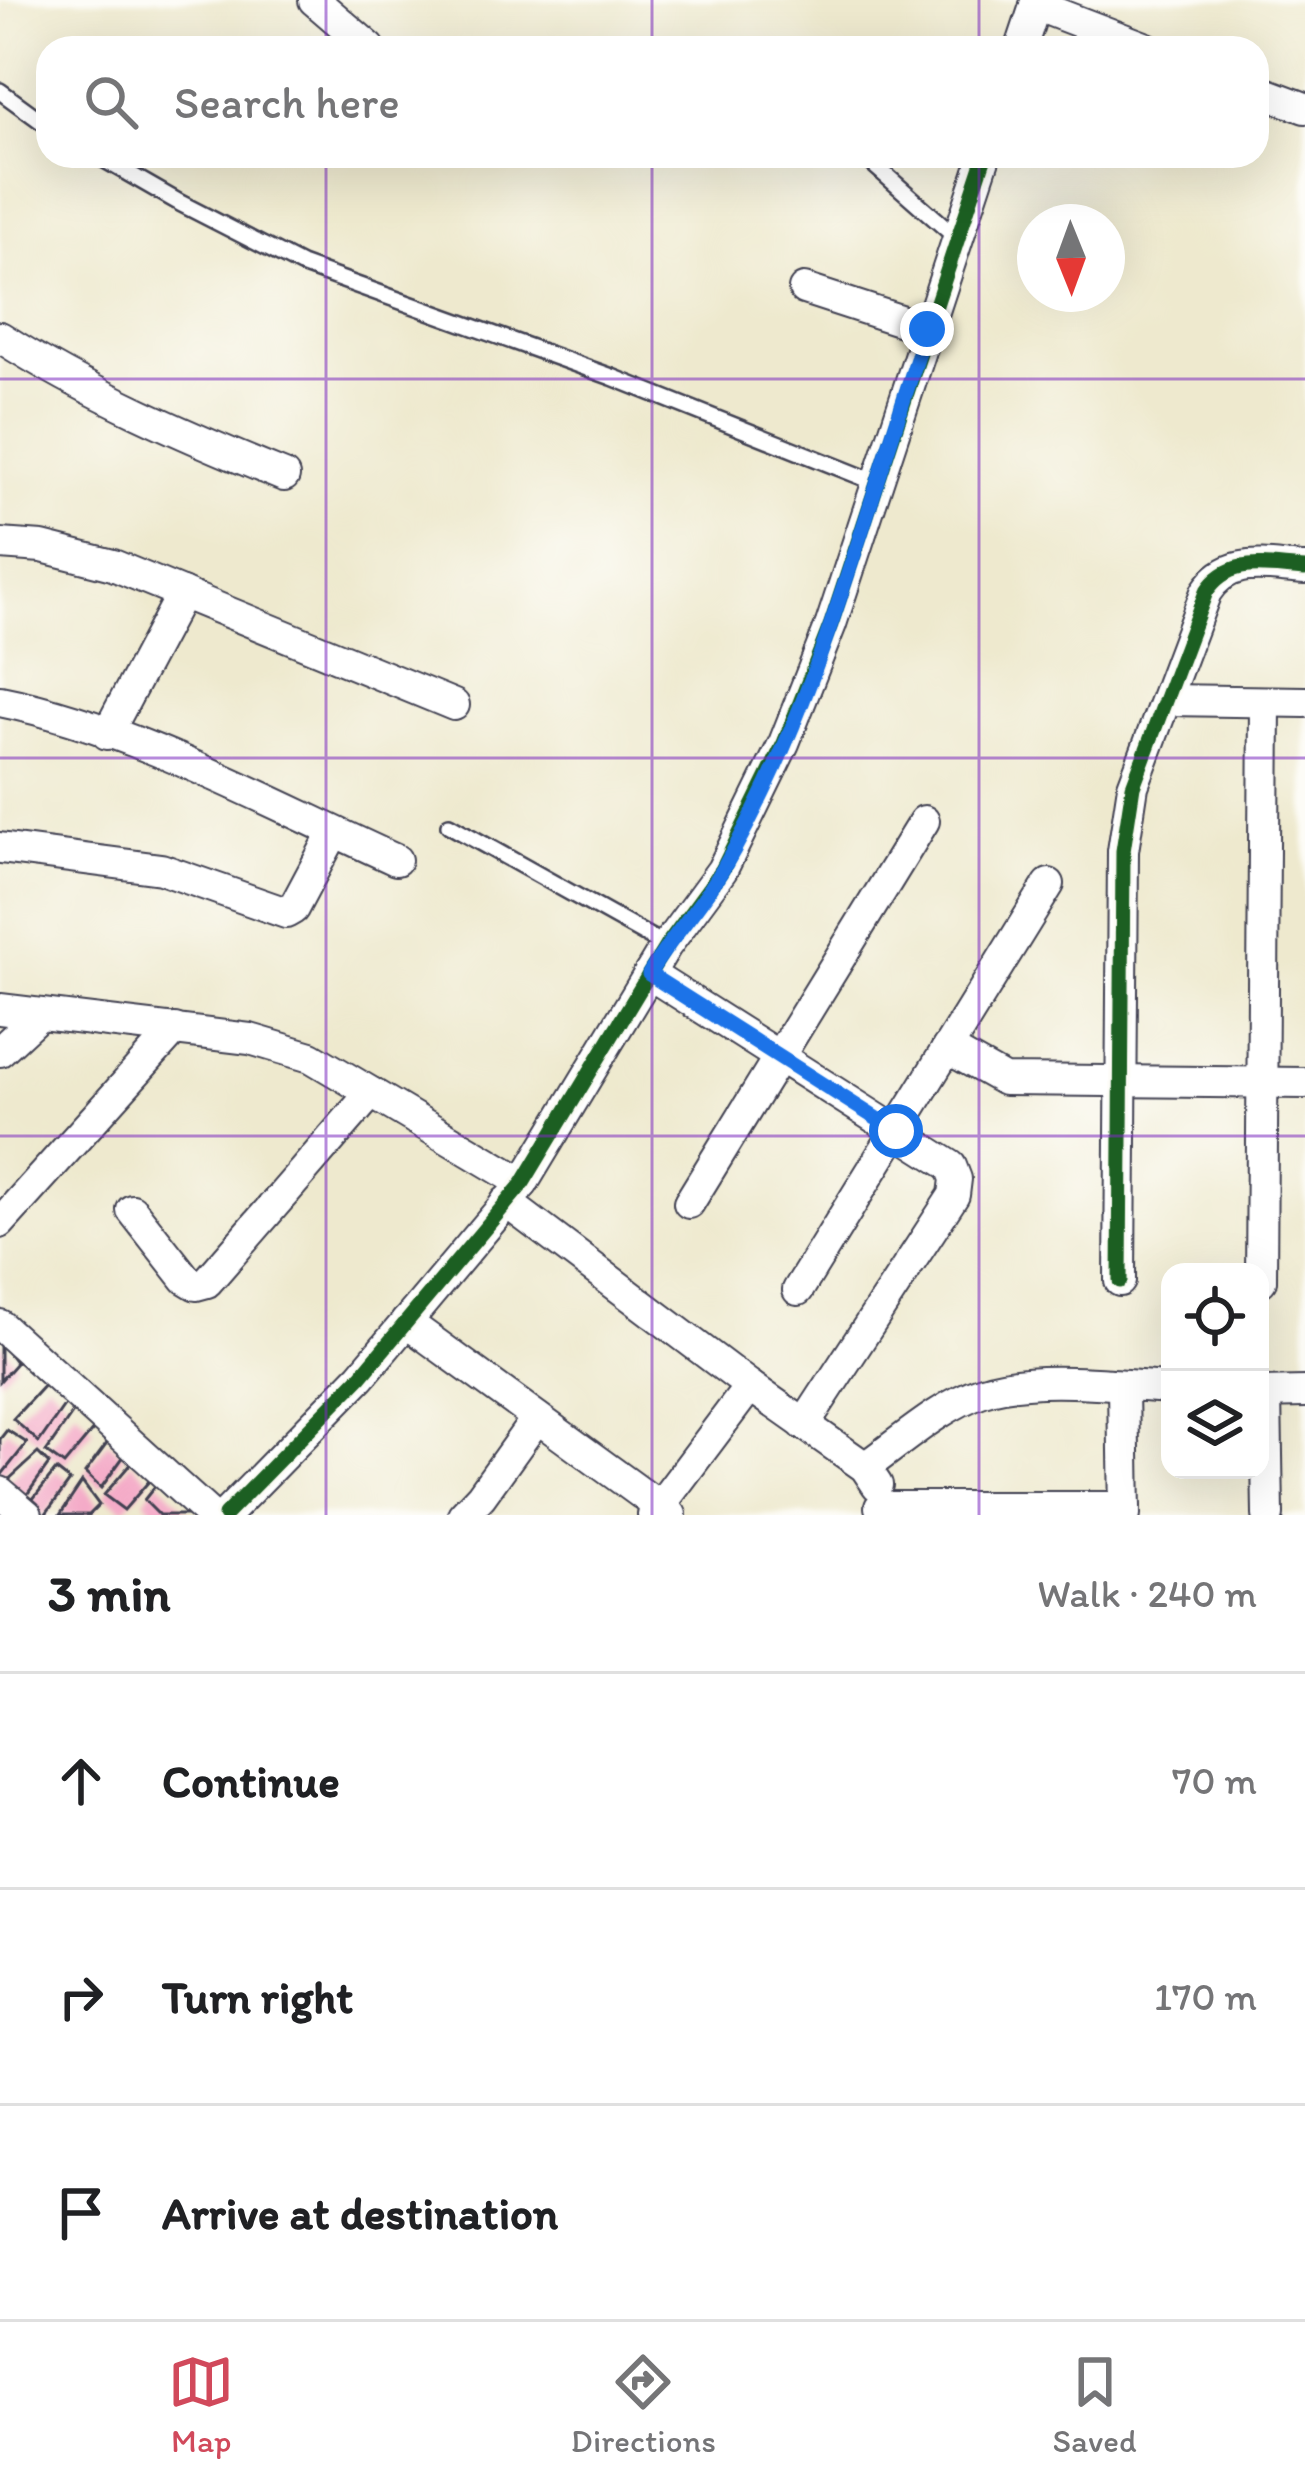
<!DOCTYPE html>
<html lang="en">
<head>
<meta charset="utf-8">
<style>
  :root { --surface:#fff; --page:#f2f2f2; --text:#202124; --muted:#757577; --line:#e0e0e0; --accent:#d1495b }
  body { margin:0; font-family:Itim,sans-serif; background:var(--page); color:var(--text) }
  .controls { position:absolute; right:36px; bottom:36px; display:grid; overflow:hidden; border-radius:24px; box-shadow:0 12px 48px #0002 }
  .controls button { width:108px; height:108px; display:grid; place-items:center; padding:0; border:0; border-bottom:3px solid var(--line); background:var(--surface); color:var(--text); font:60px sans-serif }
  .compass { position:absolute; left:1017px; top:204px; width:108px; height:108px; border-radius:50%; background:var(--surface); box-shadow:0 12px 48px #0002; rotate:179deg }
  .stop { position:absolute; width:36px; height:36px; margin:-27px; border:9px solid #1a73e8; border-radius:50%; background:#fff }
  .stop.end { background:#1a73e8; border-color:#fff; box-shadow:0 3px 12px #0008 }
  .list { margin:0; padding:0; list-style:none }
  h2 { display:flex; justify-content:space-between; align-items:center; height:156px; margin:0; padding:0 48px; font-size:51px }
  h2 small { font-size:39px; font-weight:400; color:var(--muted) }
  .list li { display:grid; grid-template-columns:78px 1fr auto; gap:36px; align-items:center; box-sizing:border-box; height:216px; padding:0 48px; border-top:3px solid var(--line) }
  .list b { display:block; font-size:45px; white-space:nowrap }
  .list em { font-size:39px; font-style:normal; color:var(--muted) }
  .icon { flex:none; width:66px; height:66px; fill:none; stroke:currentColor; stroke-width:2; stroke-linecap:round; stroke-linejoin:round }
  .map { position:relative; flex:none; width:1305px; height:1515px; overflow:hidden }
  .search { position:absolute; background:var(--surface); box-shadow:0 12px 48px #0002; left:36px; right:36px; top:36px; height:132px; display:flex; align-items:center; gap:30px; box-sizing:border-box; padding:0 42px; border-radius:36px; color:var(--muted); font-size:45px }
  .sheet { height:804px; background:var(--surface) }
  nav { display:flex; justify-content:space-around; align-items:center; box-sizing:border-box; height:168px; border-top:3px solid var(--line); background:var(--surface); font-size:33px; color:var(--muted) }
  nav a { display:grid; justify-items:center; gap:6px }
  nav .on { color:var(--accent) }
  .map>svg:first-child { display:block }
  .building { fill:#f4abc8 }
  .lines { fill:none; stroke-linecap:round; stroke-linejoin:round }
  .service-casing { stroke:#414051; stroke-width:20 }
  .minor-casing { stroke:#414051; stroke-width:34 }
  .service { stroke:#fff; stroke-width:15 }
  .minor { stroke:#fff; stroke-width:30 }
  .cycleway-casing { stroke:#fdfcf7; stroke-width:22 }
  .cycleway { stroke:#1b5e20; stroke-width:15 }
  .route { stroke:#1a73e8; stroke-width:15 }
  .grid { fill:none; stroke:#7b2cbf; stroke-width:3; stroke-opacity:0.55 }
</style>
</head>
<body>
<div class="map">
<svg width="1305" height="1515" viewBox="0 0 1305 1515">
  <rect width="100%" height="100%" fill="#fdfcf7"/>
  <filter id="ink" filterUnits="userSpaceOnUse"><feTurbulence type="fractalNoise" baseFrequency=".00833" numOctaves="2"/><feDisplacementMap in="SourceGraphic" scale="24" xChannelSelector="R" yChannelSelector="G"/><feConvolveMatrix kernelMatrix="1 2 1 2 8 2 1 2 1" color-interpolation-filters="sRGB"/></filter>
  <filter id="wash" filterUnits="userSpaceOnUse"><feTurbulence type="fractalNoise" baseFrequency=".004" numOctaves="4" result="noise"/><feDisplacementMap in="SourceGraphic" scale="48" xChannelSelector="R" yChannelSelector="G"/><feGaussianBlur stdDeviation="2.7" result="paint"/><feColorMatrix in="noise" values="0 0 0 0 0 0 0 0 0 0 0 0 0 0 0 0 0 1.4 0 .05"/><feComposite in="paint" operator="in"/></filter>
  <g filter="url(#wash)">
    <rect width="100%" height="100%" fill="#eee9ce"/>
    <g id="blocks">
      <g class="building">
        <path d="M0,1342l16,21 -16,18z"/>
        <path d="M47,1382l20,20 -28,40 -26,-23z"/>
        <path d="M75,1410l19,19 -30,36 -18,-13z"/>
        <path d="M7,1430l20,13 -27,34v-38z"/>
        <path d="M108,1442l16,14 -23,32 -16,-15z"/>
        <path d="M38,1453l11,11 -23,32 -21,-13z"/>
        <path d="M132,1462l18,18 -26,30 -20,-15z"/>
        <path d="M56,1470l14,11 -25,34 -17,-10z"/>
        <path d="M159,1481l32,34h-32l-15,-15z"/>
        <path d="M82,1482l17,23 -10,10h-29z"/>
      </g>
    </g>
  </g>
  <g filter="url(#ink)">
    <use href="#blocks" fill-opacity="0" stroke="#414051" stroke-width="3"/>
    <g class="lines">
      <defs>
        <g id="service">
          <path d="M0,91l48,35"/>
          <path d="M98,156l82,47 121,62 311,112 263,105"/>
          <path d="M864,156l93,82"/>
          <path d="M449,825l217,121"/>
        </g>
        <g id="minor">
          <path d="M314,0l56,48"/>
          <path d="M1035,5l112,43"/>
          <path d="M1021,48l16,-48"/>
          <path d="M1257,90l48,18"/>
          <path d="M804,289l123,40"/>
          <path d="M0,337c89,57 186,99 284,139"/>
          <path d="M0,544l42,3 71,18 341,140"/>
          <path d="M1166,700l139,2"/>
          <path d="M0,701c132,26 272,103 396,159"/>
          <path d="M107,734l75,-141"/>
          <path d="M0,848l161,21 125,44 7,-4 41,-77"/>
          <path d="M649,974l302,192 5,13 -2,16 -150,230"/>
          <path d="M0,1009l250,30 61,18 212,126"/>
          <path d="M947,1048l57,32 301,3"/>
          <path d="M0,1051l40,-37"/>
          <path d="M506,1202l244,184 -97,129"/>
          <path d="M689,1203l235,-382"/>
          <path d="M132,1210l54,69 10,6 11,-3 164,-189"/>
          <path d="M0,1223l175,-194"/>
          <path d="M1120,1281l3,-430 10,-65 73,-194c24,-37 60,-25 99,-23"/>
          <path d="M1261,1281l4,-579"/>
          <path d="M798,1290l251,-406"/>
          <path d="M406,1322l265,193"/>
          <path d="M0,1325l210,190"/>
          <path d="M750,1386l115,81 12,18"/>
          <path d="M1123,1386l2,129"/>
          <path d="M1260,1393l45,-1"/>
          <path d="M1266,1393l2,122"/>
          <path d="M865,1467c37,-26 75,-61 118,-76 52,-17 132,-6 187,-3"/>
          <path d="M0,1492l27,23"/>
          <path d="M880,1507h245"/>
          <path d="M225,1515l136,-139 162,-193 143,-237 56,-76 62,-127 47,-119 154,-468"/>
          <path d="M463,1515l18,-19 56,-78"/>
        </g>
      </defs>
      <use href="#service" class="service-casing"/>
      <use href="#minor" class="minor-casing"/>
      <use href="#service" class="service"/>
      <use href="#minor" class="minor"/>
      <defs>
        <g id="cycleway">
          <path d="M1120,1281l3,-430 10,-65 73,-194c24,-37 60,-25 99,-23"/>
          <path d="M225,1515l136,-139 162,-193 143,-237 56,-76 62,-127 47,-119 154,-468"/>
        </g>
      </defs>
      <use href="#cycleway" class="cycleway-casing"/>
      <use href="#cycleway" class="cycleway"/>
    </g>
  </g>
  <g class="lines" filter="url(#ink)">
    <path class="route" d="M896,1131l-247,-157c22,-37 52,-68 74,-105 95,-162 143,-362 204,-540"/>
  </g>
  <path class="grid" d="M326,0v48M652,0v48M979,0v48M326,156v1359M652,156v1359M979,156v1359M0,379h1305M0,758h1305M0,1136h1305"/>
</svg>
<div class="controls">
<button><svg class="icon" aria-label="locate" viewBox="0 0 24 24"><circle cx="12" cy="12" r="6"/><path d="M12 2v4M12 18v4M2 12h4M18 12h4"/></svg></button>
<button><svg class="icon" aria-label="layers" viewBox="0 0 24 24"><path d="M12 4l9 5-9 5-9-5zM3 14l9 5 9-5"/></svg></button>
</div>
<svg class="compass" viewBox="-18 -18 36 36"><path d="M0-13l5 13h-10z" fill="#e53935"/><path d="M0 13l5-13h-10z" fill="#757577"/></svg>
<div class="stop" style="left:896px;top:1131px"></div>
<div class="stop end" style="left:927px;top:329px"></div>
<div class="search"><svg class="icon" aria-label="search" viewBox="0 0 24 24"><circle cx="10" cy="10" r="6"/><path d="M15 15l6 6"/></svg>Search here</div>
</div>
<section class="sheet">
<h2>3 min<small>Walk · 240 m</small></h2>
<ul class="list">
<li><svg class="icon" aria-label="ahead" viewBox="0 0 24 24"><path d="M12 20V5M6 11l6-6 6 6"/></svg><div><b>Continue</b></div><em>70 m</em></li>
<li><svg class="icon" aria-label="right" viewBox="0 0 24 24"><path d="M7 20v-9h11M14 6l5 5-5 5"/></svg><div><b>Turn right</b></div><em>170 m</em></li>
<li><svg class="icon" aria-label="arrive" viewBox="0 0 24 24"><path d="M6 21V4h12l-3 4 3 4H6"/></svg><div><b>Arrive at destination</b></div></li>
</ul>
</section>
<nav>
<a class="on"><svg class="icon" aria-label="map" viewBox="0 0 24 24"><path d="M3 6l6-2 6 2 6-2v14l-6 2-6-2-6 2zM9 4v14M15 6v14"/></svg>Map</a>
<a><svg class="icon" aria-label="directions" viewBox="0 0 24 24"><path d="M12 3l9 9-9 9-9-9zM9 14v-3h6M13 9l2 2-2 2"/></svg>Directions</a>
<a><svg class="icon" aria-label="saved" viewBox="0 0 24 24"><path d="M7 4h10v16l-5-4-5 4z"/></svg>Saved</a>
</nav>
</body>
</html>
